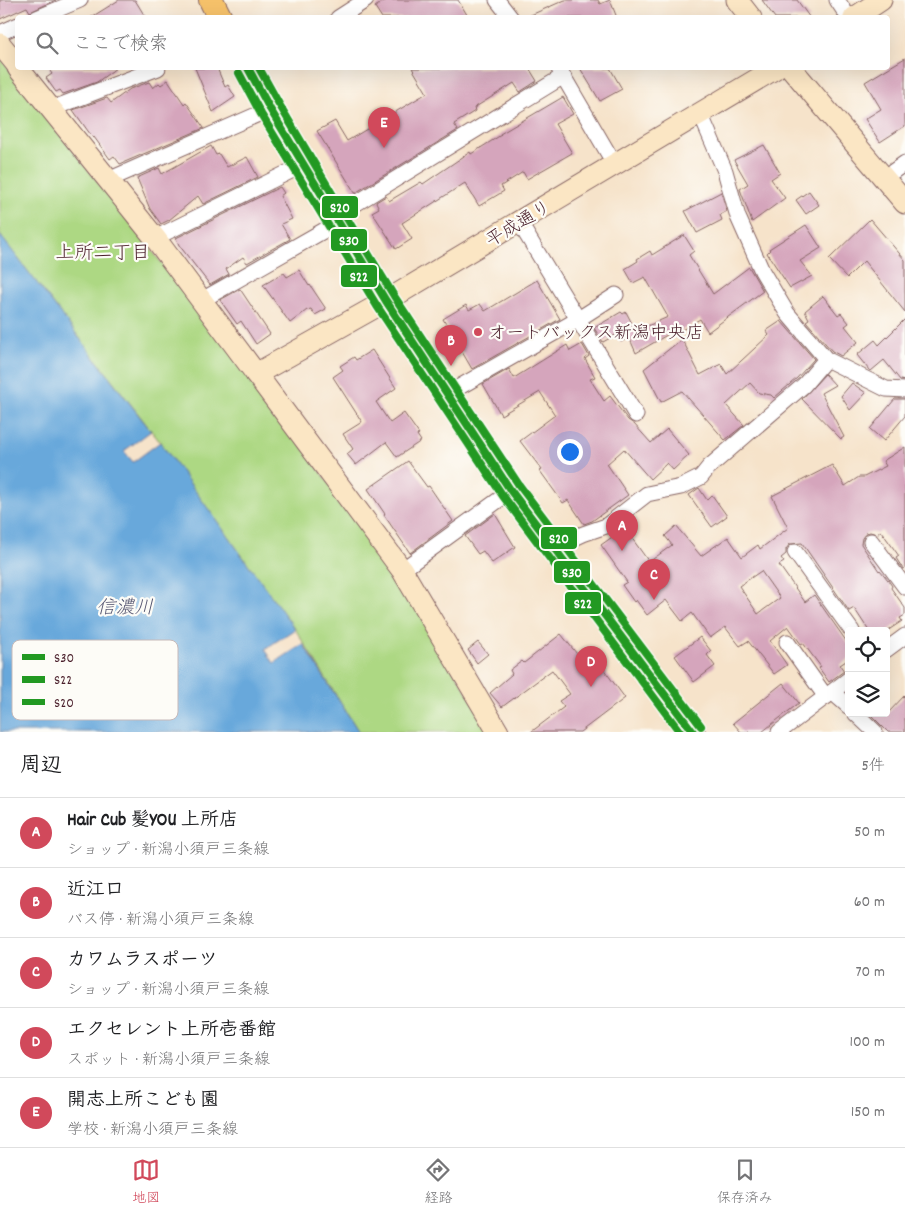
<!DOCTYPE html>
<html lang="ja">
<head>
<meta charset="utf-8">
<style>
  :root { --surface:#fff; --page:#f2f2f2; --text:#202124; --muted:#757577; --line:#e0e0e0; --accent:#d1495b }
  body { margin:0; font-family:Dekko,"Klee One",sans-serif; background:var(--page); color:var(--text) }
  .controls { position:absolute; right:15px; bottom:15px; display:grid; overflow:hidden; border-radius:5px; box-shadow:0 5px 20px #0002 }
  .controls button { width:45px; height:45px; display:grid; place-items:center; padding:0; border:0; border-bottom:1px solid var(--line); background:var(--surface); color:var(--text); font:25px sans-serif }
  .you { position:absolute; left:569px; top:451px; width:18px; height:18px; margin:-12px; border:4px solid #fff; border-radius:50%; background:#1a73e8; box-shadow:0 0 0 8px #1a73e833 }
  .badge { display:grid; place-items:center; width:32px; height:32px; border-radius:50%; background:var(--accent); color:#fff; font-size:16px; font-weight:700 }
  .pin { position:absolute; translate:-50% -41px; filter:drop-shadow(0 1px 2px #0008) }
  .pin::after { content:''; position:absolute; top:26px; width:18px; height:15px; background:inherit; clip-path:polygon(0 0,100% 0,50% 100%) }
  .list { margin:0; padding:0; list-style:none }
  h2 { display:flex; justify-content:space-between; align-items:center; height:65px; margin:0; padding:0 20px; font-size:21px }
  h2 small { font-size:16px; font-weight:400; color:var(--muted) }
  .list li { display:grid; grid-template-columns:32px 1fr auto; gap:15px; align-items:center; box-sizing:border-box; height:70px; padding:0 20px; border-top:1px solid var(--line) }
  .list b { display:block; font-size:19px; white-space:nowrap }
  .list p { margin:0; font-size:16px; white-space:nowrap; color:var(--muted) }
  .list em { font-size:16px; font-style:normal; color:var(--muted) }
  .icon { flex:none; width:28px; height:28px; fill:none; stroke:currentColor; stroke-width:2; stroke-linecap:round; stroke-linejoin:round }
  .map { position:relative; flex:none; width:905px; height:732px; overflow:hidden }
  .search { position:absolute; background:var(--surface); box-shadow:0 5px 20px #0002; left:15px; right:15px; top:15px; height:55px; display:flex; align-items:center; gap:12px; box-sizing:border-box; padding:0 18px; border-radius:5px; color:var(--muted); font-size:19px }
  .sheet { height:415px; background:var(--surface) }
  nav { display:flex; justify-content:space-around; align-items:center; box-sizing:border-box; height:70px; border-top:1px solid var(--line); background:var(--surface); font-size:14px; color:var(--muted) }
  nav a { display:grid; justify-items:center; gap:2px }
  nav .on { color:var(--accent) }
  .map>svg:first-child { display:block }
  .green { fill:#add883; stroke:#7c7c57 }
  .water { fill:#68a8db; stroke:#596483 }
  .building { fill:#d5a5bc; fill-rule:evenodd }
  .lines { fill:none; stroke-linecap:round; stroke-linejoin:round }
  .street-casing { stroke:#866463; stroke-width:17 }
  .secondary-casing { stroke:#866463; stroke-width:23 }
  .primary-casing { stroke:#866463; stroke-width:26 }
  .street { stroke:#fff; stroke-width:15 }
  .secondary { stroke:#fbe6c4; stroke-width:21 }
  .primary { stroke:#f5c16b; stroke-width:24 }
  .bus-1-casing { stroke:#fdfcf7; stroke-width:11 }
  .bus-2-casing { stroke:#fdfcf7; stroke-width:11 }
  .bus-3-casing { stroke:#fdfcf7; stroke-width:11 }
  .bus-1 { stroke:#292; stroke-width:8 }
  .bus-2 { stroke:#292; stroke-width:8 }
  .bus-3 { stroke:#292; stroke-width:8 }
  .poi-dot { fill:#d1495b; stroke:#fdfcf7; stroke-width:2 }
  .labels { text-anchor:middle; stroke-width:4.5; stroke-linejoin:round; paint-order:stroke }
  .street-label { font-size:18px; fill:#4a1f2b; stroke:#fdfcf7 }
  .poi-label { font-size:18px; fill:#4a1f2b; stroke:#fdfcf7; text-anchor:start }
  .neighbourhood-label { font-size:19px; fill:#4a1f2b; stroke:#fdfcf7 }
  .water-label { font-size:19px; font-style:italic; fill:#565671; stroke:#fdfcf7 }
  .key { fill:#fdfcf7; stroke:#c7baba; stroke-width:1 }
  .key-label { font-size:14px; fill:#4a1f2b }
  .line-badge { stroke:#fdfcf7; stroke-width:2 }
  .badge-label { font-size:14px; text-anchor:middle; font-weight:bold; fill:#fff }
</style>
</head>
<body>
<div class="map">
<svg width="905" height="732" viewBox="0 0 905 732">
  <rect width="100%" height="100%" fill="#fdfcf7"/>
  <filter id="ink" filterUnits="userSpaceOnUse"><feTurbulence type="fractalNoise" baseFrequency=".02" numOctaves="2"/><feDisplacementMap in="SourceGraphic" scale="10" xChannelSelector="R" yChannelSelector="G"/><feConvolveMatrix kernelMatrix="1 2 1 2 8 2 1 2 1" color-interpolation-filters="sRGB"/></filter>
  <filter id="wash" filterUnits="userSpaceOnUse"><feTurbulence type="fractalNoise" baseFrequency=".0096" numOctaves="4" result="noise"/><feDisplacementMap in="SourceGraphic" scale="20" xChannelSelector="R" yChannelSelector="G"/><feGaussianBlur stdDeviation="1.12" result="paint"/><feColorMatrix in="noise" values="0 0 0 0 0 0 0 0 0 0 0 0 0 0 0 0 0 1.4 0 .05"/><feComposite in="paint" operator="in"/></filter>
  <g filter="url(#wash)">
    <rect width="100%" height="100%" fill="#f6e3ca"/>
    <path class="green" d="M0,57l240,306 156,210 95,159h-132l-64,-103 -135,-187 -160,-207z"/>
    <path class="water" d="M0,235l151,196 -27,20 9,11 27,-20 135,187 -30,20 9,14 29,-19 56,88h-359z"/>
    <g id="blocks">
      <g class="building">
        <path d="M0,0h56l-26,12 -3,-5 -27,12z"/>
        <path d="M119,0h16l11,18h-56z"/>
        <path d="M386,0h72l11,18h-87l-7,-11z"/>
        <path d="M565,0h33l2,4 10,-4 7,18h-93z"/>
        <path d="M762,0h35l13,18h-35z"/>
        <path d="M905,58v68l-25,16 -15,-23 16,-10 -16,-27z"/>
        <path d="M48,68h68l-19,14 -34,12 -3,-4 -4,2 -10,-14 6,-4z"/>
        <path d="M195,68h22l8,19 3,-2 7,12 -22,15z"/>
        <path d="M412,68h117l8,13 -17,11 -6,-9 -40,25 1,3 -21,13 4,6 -103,63 -38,-62 18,-10 12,20 80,-48z"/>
        <path d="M580,68h30l12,21 -22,12z"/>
        <path d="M168,80l16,24 2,-2 18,26 -84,36 -6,-8 -4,3 -16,-22 -1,1 -20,-28 34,-12 4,5 19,-14 19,-7 4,6 6,-5 2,2z"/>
        <path d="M563,97l10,17 -18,10 17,29 -45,26 -4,-7 -22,14 3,5 -25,15 -14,-23 -63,40 10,16 -16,10 -24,-37 7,-4 -3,-6 10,-6 3,5 32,-19 2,2 47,-32 1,2 30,-19 -1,-1z"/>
        <path d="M764,145l16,28 -9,6 14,19 -33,24 -12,-33 8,-5 -14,-24z"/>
        <path d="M211,146l5,9 3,-1 8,13 20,-10 11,20 -55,27 -5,-8 -29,24 -8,4 -11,-15 -13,-31 22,-10 3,6z"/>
        <path d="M280,187l4,6 -4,3 12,23 -11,5 9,15 -43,24 -4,-6 -17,12 3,5 -19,11 -31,-40 -3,-7z"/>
        <path d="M809,191l10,14 -13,9 -10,-14z"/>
        <path d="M721,192l6,19 -7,4 2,5 -25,13 -12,-22z"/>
        <path d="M870,219l35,41v52l-41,-51 -17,17 -18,-19z"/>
        <path d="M806,225l15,23 -21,13 12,15 -22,12 -23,-35 3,-3 -1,-1z"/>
        <path d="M684,235l10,16 -5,4 24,39 36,-27 14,24 -55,41 -8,-13 -26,16 -2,-3 -36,21 -7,-16 -8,5 -4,-8 -14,8 -9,-14 27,-16 2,2 3,-2 10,19 32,-14 -23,-40 -12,6 -8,-14 13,-8 -1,-2 13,-8 2,4z"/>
        <path d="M299,270l10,16 1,-1 16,24 -11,6 -4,-6 -4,1 -17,13 -27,-38 21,-12 3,4z"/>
        <path d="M537,280l23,39 -88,50 -29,-50 23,-14 3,5 11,-6 5,7z"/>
        <path d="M240,289l30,45 -14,10 -15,-23 -4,3 -17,-24z"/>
        <path d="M823,296l15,19 3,-2 8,10 -4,3 13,16 -17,14 -9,-5 -26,-30 3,-2 -4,-8z"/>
        <path d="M905,319v62l-5,-1 -16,-20 -13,11 -2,-1 -12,-15 18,-15 4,5z"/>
        <path d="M781,321l33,38 -17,19 -23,20 -3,-3 -12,-2 -9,-10 -24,22 18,20 -19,15 -43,-49 -21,11 -17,-33 38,-30 18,36 21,-11 6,10 42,-39 -3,-4z"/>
        <path d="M582,344l7,12 -4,3 10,18 -5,2 14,22 6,-5 18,24 6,4 17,19 16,-14 22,26 -16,15 -6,-7 -17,16 -26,-30 -17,15 21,31 -36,26 -8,3 -16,-24 -5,3 -23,-32 2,-1 -22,-29 35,-26 -15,-23 -39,23 -18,-31 26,-15 5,9 53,-33 3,6z"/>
        <path d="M372,350l24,38 -20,14 14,21 14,-10 15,21 -2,1 4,6 -24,16 -11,-15 -30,23 -9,-11 6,-5 -10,-15 19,-12 -29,-45 10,-7 -3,-4 14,-9 2,3z"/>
        <path d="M825,374l10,11 -14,8 23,44 -3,2 -39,-40z"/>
        <path d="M852,383l14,10 -16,17 -9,-14z"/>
        <path d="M895,399h10v17l-21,25 -14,-12z"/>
        <path d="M905,447v121l-2,1 -7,-11 3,-2 -18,-25 -4,3 -7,-2 -4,1 -4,5 -1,6 18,27 1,-1 8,10 4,6 -1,2 14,20v7l-5,3 2,3 -15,10h-18l-15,-23 -5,3 -47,-68 -12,1 -4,5v5l-5,4 3,4 -5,3 26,37 9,-7 35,50v14l-9,6 4,6 -15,11 -10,-14 2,-1 -18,-24 -2,1 -13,-18 -18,15 17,24 -13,9 -26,-33 -8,5 -15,-19 -15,11 -18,-25 -10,8 -16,-21 -19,15 -11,-15 -2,2 -12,-17 5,-3 -26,-37 21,-15 6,8 3,-1 18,25 23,-17 -7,-9 11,-10 25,30 27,-19 14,20 16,-12 2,4 28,-21 -16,-32 60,-31 13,21 14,-9h5l22,-11 -3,-5zM761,571l19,27 -22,16 -19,-28z"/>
        <path d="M408,461l19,26 2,-1 24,35 -43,32 -26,-38 1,-1 -17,-25z"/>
        <path d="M699,488l8,12 5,-5 15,21 -15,11 -23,-32z"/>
        <path d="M495,514l20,33 -23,16 -9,-12 -5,3 -13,-18z"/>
        <path d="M561,634l20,25 10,-7 34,46 -45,34h-49l33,-25 -5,-6 11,-7 -18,-24 -50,37 -12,-14 22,-19 -2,-4 12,-9 2,2z"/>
        <path d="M700,637l11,14 -4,4 8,11 -21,16 -19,-26z"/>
        <path d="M478,642l10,12 -11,9 -9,-13z"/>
        <path d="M783,683l16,20 -37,29h-21l-8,-9z"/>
        <path d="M905,695v37h-17l-19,-19h19z"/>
      </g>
    </g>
  </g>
  <g filter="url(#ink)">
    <use href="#blocks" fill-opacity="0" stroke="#866463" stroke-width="1"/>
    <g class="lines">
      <defs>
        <g id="street">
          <path d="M497,0l14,18"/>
          <path d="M837,0l12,18"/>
          <path d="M37,18l43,-18"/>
          <path d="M338,18l28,-18"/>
          <path d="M0,33l18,-8"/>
          <path d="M559,69l56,96"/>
          <path d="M51,109l107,-41"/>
          <path d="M700,113l25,58 13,46 24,54 25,42 39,46 60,30 19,1"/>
          <path d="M884,178l21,-15"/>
          <path d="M108,180l162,-71"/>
          <path d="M334,217l228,-140"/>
          <path d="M519,222l117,193"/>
          <path d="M155,238l148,-73"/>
          <path d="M202,300l135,-77"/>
          <path d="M447,394l130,-74 39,-25"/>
          <path d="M871,541l34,46"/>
          <path d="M553,548l30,-14 23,-8 41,-32 34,-7 20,-10 8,-10 95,-82 22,-26"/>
          <path d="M795,552l57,79"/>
          <path d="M402,570l109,-79"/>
          <path d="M787,642l39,55"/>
          <path d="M886,650l19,-14"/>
          <path d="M832,692l17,15"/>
          <path d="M855,713l20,19"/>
          <path d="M779,732l70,-53"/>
        </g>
        <g id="secondary">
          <path d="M737,0l14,18"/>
          <path d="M854,18l27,-18"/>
          <path d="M0,44l18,22"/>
          <path d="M18,68l137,170 247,332 96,162"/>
          <path d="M791,68l114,135"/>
          <path d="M256,374l130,-73 390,-233"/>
        </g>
        <g id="primary">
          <path d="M211,0l9,18"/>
          <path d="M248,68l22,41 64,108 52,84 125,190 182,241"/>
        </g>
      </defs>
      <use href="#street" class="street-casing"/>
      <use href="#secondary" class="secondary-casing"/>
      <use href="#primary" class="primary-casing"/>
      <use href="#street" class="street"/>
      <use href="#secondary" class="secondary"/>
      <use href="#primary" class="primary"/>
      <defs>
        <path id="bus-1" d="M248,68l22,41 116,192 125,190 182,241"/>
        <path id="bus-2" d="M239,73l22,41 116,192 126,190 177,236"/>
        <path id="bus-3" d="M259,68l20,36 64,108 51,84 125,189 182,241"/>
      </defs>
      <use href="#bus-1" class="bus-1-casing"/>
      <use href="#bus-2" class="bus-2-casing"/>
      <use href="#bus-3" class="bus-3-casing"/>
      <use href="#bus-1" class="bus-1"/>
      <use href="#bus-2" class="bus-2"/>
      <use href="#bus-3" class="bus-3"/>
    </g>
  </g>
  <circle class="poi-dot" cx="478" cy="332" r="5"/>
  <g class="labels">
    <g class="street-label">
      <text transform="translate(518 223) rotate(-31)" y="6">平成通り</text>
    </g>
    <g class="poi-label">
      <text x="488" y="338">オートバックス新潟中央店</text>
    </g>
    <g class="neighbourhood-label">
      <text x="103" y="258">上所二丁目</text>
    </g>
    <g class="water-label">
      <text x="125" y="613">信濃川</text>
    </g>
  </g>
  <rect x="12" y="640" width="166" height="80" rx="8" class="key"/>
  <rect x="22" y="654" width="23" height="6" fill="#292"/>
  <rect x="22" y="676" width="23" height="7" fill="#292"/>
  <rect x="22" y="699" width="23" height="6" fill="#292"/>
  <g class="key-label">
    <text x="54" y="662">S30</text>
    <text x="54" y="684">S22</text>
    <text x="54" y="707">S20</text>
  </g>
  <g class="line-badge">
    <rect x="321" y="195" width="38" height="24" rx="5" fill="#292"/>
    <rect x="330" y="228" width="38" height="24" rx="5" fill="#292"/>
    <rect x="340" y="264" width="38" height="24" rx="5" fill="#292"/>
    <rect x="540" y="526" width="38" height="24" rx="5" fill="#292"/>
    <rect x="553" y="560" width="38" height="24" rx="5" fill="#292"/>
    <rect x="564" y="591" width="38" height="24" rx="5" fill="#292"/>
  </g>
  <g class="badge-label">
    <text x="340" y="212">S20</text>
    <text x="349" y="245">S30</text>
    <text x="359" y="281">S22</text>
    <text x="559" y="543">S20</text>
    <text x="572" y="577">S30</text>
    <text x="583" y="608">S22</text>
  </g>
</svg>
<div class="controls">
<button><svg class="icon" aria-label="locate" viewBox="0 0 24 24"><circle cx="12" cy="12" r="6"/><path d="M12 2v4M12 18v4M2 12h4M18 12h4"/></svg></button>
<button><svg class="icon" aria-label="layers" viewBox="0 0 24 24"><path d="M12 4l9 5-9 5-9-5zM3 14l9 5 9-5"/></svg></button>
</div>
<div class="you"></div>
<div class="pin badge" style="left:622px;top:551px">A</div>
<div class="pin badge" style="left:451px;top:366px">B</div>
<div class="pin badge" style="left:654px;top:600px">C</div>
<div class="pin badge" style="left:591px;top:687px">D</div>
<div class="pin badge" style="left:384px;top:148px">E</div>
<div class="search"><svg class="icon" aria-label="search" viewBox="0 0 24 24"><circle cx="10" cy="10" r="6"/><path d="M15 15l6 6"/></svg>ここで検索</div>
</div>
<section class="sheet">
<h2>周辺<small>5件</small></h2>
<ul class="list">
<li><span class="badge">A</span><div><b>Hair Cub 髪YOU 上所店</b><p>ショップ · 新潟小須戸三条線</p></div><em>50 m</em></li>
<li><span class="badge">B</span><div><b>近江口</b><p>バス停 · 新潟小須戸三条線</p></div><em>60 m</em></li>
<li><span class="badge">C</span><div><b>カワムラスポーツ</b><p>ショップ · 新潟小須戸三条線</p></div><em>70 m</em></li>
<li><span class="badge">D</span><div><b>エクセレント上所壱番館</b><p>スポット · 新潟小須戸三条線</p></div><em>100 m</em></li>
<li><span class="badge">E</span><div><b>開志上所こども園</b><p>学校 · 新潟小須戸三条線</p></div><em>150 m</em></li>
</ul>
</section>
<nav>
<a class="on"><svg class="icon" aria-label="map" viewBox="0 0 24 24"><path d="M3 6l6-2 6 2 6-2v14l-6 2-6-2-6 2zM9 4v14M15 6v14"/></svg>地図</a>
<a><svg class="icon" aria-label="directions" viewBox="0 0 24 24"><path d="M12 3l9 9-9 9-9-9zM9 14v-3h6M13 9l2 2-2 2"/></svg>経路</a>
<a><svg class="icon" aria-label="saved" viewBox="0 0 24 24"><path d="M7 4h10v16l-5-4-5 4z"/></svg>保存済み</a>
</nav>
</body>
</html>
